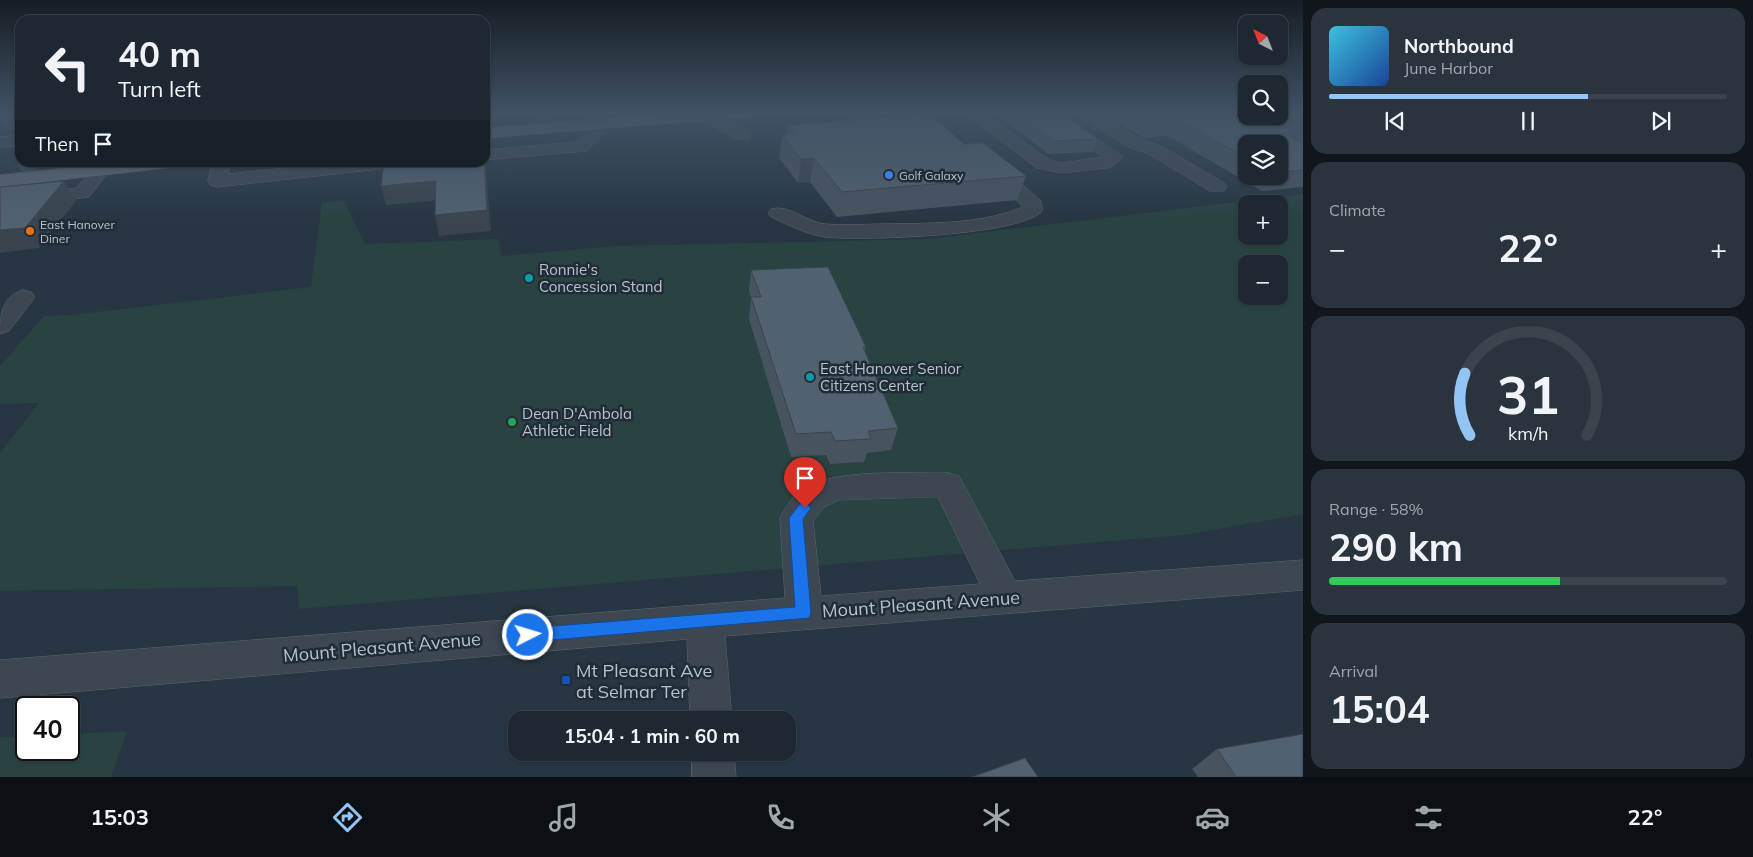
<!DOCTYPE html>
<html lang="en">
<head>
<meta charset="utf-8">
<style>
  :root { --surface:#1d2832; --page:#2a343e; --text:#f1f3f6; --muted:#a0a6ac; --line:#3b444d; --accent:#93c4f6 }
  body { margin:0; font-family:Mulish,sans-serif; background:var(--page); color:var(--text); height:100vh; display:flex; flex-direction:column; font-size:19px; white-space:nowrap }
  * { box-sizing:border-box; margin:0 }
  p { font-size:16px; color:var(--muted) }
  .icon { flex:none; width:28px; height:28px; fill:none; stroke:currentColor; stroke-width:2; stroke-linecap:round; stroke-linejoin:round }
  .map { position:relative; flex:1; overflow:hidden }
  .sheet { display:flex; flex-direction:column; gap:8px; padding:8px; background:#10161c; width:450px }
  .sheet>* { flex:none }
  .guide { position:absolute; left:15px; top:15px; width:475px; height:152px; border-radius:15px; box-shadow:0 1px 4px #0004,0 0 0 1px var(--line); background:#1d2832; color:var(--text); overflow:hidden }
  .needle { width:32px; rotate:318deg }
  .buttons { position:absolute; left:1238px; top:15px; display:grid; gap:10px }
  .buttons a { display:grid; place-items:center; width:50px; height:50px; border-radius:10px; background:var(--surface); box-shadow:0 1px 4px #0004,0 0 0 1px var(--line); font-size:25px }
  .speed { position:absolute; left:15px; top:696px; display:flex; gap:10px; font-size:25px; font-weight:700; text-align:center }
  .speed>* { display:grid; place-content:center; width:65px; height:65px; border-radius:50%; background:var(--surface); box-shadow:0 1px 4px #0004,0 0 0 1px var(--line); line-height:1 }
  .speed .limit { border:2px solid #111; border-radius:8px; background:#fff; color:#111 }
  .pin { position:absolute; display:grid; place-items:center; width:42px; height:42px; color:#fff; margin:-51px -21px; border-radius:50% 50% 50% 0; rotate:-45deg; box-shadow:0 0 5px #0007 }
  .pin .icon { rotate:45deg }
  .me { position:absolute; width:55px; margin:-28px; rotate:85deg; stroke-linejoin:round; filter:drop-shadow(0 0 4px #0008) }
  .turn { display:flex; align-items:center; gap:18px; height:105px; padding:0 20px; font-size:22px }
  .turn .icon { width:65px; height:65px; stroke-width:2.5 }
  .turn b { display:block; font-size:35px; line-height:42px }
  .then { display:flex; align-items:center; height:48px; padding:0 20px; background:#0003; gap:10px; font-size:19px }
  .big { font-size:38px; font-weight:700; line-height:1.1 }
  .sheet .widget { flex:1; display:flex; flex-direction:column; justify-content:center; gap:8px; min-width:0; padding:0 18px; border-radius:15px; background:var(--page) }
  .sheet .dial { align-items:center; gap:0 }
  .dial svg { height:130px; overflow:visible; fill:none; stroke:var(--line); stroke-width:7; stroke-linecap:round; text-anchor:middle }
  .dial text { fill:var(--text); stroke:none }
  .song { display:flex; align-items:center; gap:15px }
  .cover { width:60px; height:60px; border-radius:8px; background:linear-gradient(135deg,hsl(190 70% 55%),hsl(220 70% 35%)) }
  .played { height:5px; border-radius:2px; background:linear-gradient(90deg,var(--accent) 65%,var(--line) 65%) }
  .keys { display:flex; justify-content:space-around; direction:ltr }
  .heat { display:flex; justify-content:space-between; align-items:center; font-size:28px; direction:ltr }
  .charge { height:8px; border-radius:4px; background:linear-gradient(90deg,#34c759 58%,var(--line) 0) }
  .trip { position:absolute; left:508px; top:711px; width:288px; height:50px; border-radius:15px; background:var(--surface); box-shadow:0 1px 4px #0004,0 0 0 1px var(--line); font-weight:700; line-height:50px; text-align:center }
  .tabs { display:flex; height:80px; justify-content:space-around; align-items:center; background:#0c1014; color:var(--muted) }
  .tabs .icon { width:35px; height:35px }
  .tabs .selected { color:var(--accent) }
  .tabs b { font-size:22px; color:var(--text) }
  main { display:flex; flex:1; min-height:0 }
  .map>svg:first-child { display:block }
  .green { fill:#294343; fill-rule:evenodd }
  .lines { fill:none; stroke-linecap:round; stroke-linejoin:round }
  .minor-casing { stroke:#5a656f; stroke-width:1 }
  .major-casing { stroke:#48535e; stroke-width:1 }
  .minor { fill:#3c4752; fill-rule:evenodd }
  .major { fill:#5a6672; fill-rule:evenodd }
  .wall { fill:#47535f; fill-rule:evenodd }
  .shaded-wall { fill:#39444e }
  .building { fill:#52616f; stroke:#39444e }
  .route { fill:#1a73e8; stroke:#114b97 }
  .shop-dot { fill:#3f7fe0; stroke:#202c37; stroke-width:2 }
  .food-dot { fill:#e8710a; stroke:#202c37; stroke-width:2 }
  .culture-dot { fill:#0f9aa8; stroke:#202c37; stroke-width:2 }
  .leisure-dot { fill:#2e9e5b; stroke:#202c37; stroke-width:2 }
  .transit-dot { fill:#1a4fb4; stroke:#202c37; stroke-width:2 }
  .labels { text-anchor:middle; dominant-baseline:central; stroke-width:5; stroke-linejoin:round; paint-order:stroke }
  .far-poi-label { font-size:12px; fill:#b9c2cc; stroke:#202c37; text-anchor:start }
  .poi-label { font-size:15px; fill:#b9c2cc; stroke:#202c37; text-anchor:start }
  .near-street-label { font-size:18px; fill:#b9c2cc; stroke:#202c37 }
  .near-poi-label { font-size:18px; fill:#b9c2cc; stroke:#202c37; text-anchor:start }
</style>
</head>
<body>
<main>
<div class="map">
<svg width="1303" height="777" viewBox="0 0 1303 777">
  <rect width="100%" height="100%" fill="#273642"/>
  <g class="green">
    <path d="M1303,194v320l-120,21 -884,74 -2,-23 -297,5v-138l39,-50 -39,1v-38l44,-50 26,-1 241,-28 11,-85 22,-1 21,43 133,-5 4,17 113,-10 313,-7zM1246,204h33v32h-33zM1246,264h33v32h-33z"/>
    <polygon points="127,731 111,777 0,777 0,737 26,736 26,750 69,750 69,734"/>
  </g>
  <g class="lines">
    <g class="minor-casing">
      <g id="minor">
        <polygon points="485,112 494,112 493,121 485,126"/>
        <polygon points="535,112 551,112 552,117 550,120 538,120"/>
        <polygon points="697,112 709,112 749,131 751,135 749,139 737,139 697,118 695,115"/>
        <path d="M890,112h17l7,6 29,7 2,4 -2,4c-17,4 -43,-7 -53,-21z"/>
        <polygon points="964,112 982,112 1049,160 1062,163 1103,157 1042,112 1060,112 1123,157 1112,167 1106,168 1062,173 1037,168"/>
        <polygon points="1074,112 1093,112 1138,138 1161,146 1224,183 1227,187 1224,191 1210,191 1149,154 1126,146"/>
        <polygon points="592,119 598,121 604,133 587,151 485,160 485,150 576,142 587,132 584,124"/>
        <polygon points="20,136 20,146 0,147 0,137"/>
        <path d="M21,162h23c-6,8 -14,10 -22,8l-3,-4z"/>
        <polygon points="213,162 231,162 228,174 341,162 407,162 404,166 398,167 217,187 210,185 208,181"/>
        <path d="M992,163l6,1 42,36 3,10c-18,26 -185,31 -218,27 -20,-3 -36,-12 -54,-20l-3,-4 3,-4c18,-5 35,13 54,15 19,2 39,0 58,0 45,-1 97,1 140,-17l-37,-35 -3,-4 3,-4z"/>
        <polygon points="101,165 107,166 110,170 89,197 35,204 28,202 25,198 28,194 76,188 95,166"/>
        <path d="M23,290l8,2 4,5 -26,34 -9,3c0,-19 2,-39 23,-44z"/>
        <path d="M948,473l11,3 56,105 288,-21v30l-578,46 7,84h-42l-3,-81 -687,59v-38l785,-62 -5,-80c5,-10 14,-24 24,-30 37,-20 101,-14 144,-15zM938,497l42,87 -159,12 -8,-75 11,-14 15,-7z"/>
        <polygon points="692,752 734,752 736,777 692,777"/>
      </g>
    </g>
    <g class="major-casing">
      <g id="major">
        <polygon points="691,112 759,112 751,117 485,138 485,128"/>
        <polygon points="121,162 185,162 182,166 176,167 0,187 0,175"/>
      </g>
    </g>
    <use href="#minor" class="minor"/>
    <use href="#major" class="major"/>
  </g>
  <g class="wall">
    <polygon points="1006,112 1060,112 1098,139 1093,152 1048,154 1004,119"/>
    <path d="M1100,112h146v4h33v-4h24v75l-41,4 -94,-55 -23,2 -46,-25zM1246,144h33v32h-33z"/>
    <polygon points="787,125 964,144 1026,176 1017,200 837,217 810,182 798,183 779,158 782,135 786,135"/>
    <polygon points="751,270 866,347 865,351 898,428 891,450 867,453 864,462 830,464 826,455 791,457 749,319 751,298 749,291"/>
    <polygon points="1217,749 1303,777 1198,777 1192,769"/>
  </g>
  <g class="shaded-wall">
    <polygon points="20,115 20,129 7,130 0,119 0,117"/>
    <polygon points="485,158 491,231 439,236 435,215 484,162 485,162"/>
    <polygon points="814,158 810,182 798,183 801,159"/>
    <polygon points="64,181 76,201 39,248 0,253 0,230"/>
    <polygon points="436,181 440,200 386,205 381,186"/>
  </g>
  <g class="building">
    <polygon points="5,112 20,112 20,115 0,117 0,116"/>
    <polygon points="1015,112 1060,112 1098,139 1053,141"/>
    <polygon points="1136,112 1245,112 1246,113 1246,116 1253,116 1273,128 1288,128 1288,132 1282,133 1303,143 1303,170 1279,172 1279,144 1246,144 1246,157 1176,119 1153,121"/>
    <polygon points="1279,112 1303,112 1303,125 1279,113"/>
    <polygon points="930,114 964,144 983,143 1026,176 842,192 814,158 801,159 782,135 794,134 787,125"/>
    <polygon points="384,162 484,162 487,210 435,215 436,181 381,186"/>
    <polygon points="64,181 25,228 0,230 0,187"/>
    <polygon points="828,267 866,347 863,347 898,428 868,431 871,439 835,441 831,432 796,434 751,297 761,297 751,270"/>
    <polygon points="1303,734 1303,777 1236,777 1217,749"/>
    <polygon points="1025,758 1038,777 972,777"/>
  </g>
  <linearGradient id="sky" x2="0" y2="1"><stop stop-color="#151e24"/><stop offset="0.51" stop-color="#415265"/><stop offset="1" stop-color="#415265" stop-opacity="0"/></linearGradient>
  <rect width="1303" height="221" fill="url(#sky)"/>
  <polygon class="route" points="805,503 811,508 803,519 811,613 809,618 528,642 523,640 521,635 523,630 528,628 795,607 789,518 800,504"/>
  <circle class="shop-dot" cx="889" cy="175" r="5"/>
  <circle class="food-dot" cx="30" cy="231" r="5"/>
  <g class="culture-dot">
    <circle cx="529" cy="278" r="5"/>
    <circle cx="810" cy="377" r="5"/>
  </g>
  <circle class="leisure-dot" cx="512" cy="422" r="5"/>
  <rect class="transit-dot" x="561" y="675" width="10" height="10" rx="2.5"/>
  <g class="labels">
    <g class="far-poi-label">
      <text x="899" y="175">Golf Galaxy</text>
      <text x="40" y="224">East Hanover<tspan x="40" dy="14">Diner</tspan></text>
    </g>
    <g class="poi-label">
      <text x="539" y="269">Ronnie's<tspan x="539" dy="17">Concession Stand</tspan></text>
      <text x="820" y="368">East Hanover Senior<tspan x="820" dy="17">Citizens Center</tspan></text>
      <text x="522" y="413">Dean D'Ambola<tspan x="522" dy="17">Athletic Field</tspan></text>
    </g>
    <g class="near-street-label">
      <text transform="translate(921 604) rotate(-4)">Mount Pleasant Avenue</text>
      <text transform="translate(382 647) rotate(-5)">Mount Pleasant Avenue</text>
    </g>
    <g class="near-poi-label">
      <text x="576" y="670">Mt Pleasant Ave<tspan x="576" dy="21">at Selmar Ter</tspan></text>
    </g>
  </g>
</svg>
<div class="buttons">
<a><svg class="needle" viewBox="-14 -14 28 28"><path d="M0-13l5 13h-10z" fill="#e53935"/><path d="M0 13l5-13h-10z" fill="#a0a6ac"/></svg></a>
<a><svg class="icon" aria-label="search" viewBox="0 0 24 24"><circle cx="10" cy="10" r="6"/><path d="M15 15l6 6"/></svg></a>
<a><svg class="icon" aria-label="layers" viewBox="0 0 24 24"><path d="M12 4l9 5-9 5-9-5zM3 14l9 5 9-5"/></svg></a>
<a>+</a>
<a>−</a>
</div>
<div class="speed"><div class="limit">40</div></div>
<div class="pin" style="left:805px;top:508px;background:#d93025"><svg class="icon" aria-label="arrive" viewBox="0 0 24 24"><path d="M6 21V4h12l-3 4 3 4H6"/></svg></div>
<svg class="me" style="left:528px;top:635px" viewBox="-20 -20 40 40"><circle r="17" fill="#1a73e8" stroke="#fff" stroke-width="3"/><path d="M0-11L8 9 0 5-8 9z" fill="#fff"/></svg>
<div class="trip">15:04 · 1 min · 60 m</div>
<div class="guide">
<div class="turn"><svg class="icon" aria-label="left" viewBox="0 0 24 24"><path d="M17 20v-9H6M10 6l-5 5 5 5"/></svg><div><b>40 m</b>Turn left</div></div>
<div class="then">Then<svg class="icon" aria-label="arrive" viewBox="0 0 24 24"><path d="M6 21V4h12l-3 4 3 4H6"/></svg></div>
</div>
</div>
<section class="sheet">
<div class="widget">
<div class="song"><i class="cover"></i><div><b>Northbound</b><p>June Harbor</p></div></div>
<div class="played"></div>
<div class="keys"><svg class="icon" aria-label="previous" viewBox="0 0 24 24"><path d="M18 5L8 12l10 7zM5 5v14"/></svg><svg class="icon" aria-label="pause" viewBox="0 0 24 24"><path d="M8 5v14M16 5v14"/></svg><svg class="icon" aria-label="next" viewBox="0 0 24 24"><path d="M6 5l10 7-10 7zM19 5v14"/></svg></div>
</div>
<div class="widget"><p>Climate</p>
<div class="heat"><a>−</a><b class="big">22°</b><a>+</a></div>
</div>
<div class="widget dial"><svg viewBox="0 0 100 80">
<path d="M14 69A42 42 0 1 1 86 69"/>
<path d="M14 69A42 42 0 0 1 11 31" stroke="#93c4f6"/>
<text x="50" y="56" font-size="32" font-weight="700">31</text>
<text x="50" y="72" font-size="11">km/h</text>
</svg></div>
<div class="widget"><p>Range · 58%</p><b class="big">290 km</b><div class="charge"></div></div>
<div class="widget"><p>Arrival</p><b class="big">15:04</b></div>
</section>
</main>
<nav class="tabs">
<b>15:03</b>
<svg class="icon selected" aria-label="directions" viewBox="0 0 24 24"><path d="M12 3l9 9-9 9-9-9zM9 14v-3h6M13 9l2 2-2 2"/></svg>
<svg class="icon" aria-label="music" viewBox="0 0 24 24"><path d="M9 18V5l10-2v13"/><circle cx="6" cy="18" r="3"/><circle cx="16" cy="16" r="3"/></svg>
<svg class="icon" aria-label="phone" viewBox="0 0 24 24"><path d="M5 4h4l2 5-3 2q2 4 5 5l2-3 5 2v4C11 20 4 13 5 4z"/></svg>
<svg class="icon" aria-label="climate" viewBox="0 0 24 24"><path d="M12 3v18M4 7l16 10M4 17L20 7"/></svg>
<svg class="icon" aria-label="car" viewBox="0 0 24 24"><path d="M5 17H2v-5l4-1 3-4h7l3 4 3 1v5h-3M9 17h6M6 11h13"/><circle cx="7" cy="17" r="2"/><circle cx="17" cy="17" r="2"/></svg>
<svg class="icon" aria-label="filters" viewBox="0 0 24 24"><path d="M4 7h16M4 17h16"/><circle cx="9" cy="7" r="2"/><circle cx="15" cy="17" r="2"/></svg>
<b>22°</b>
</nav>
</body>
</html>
